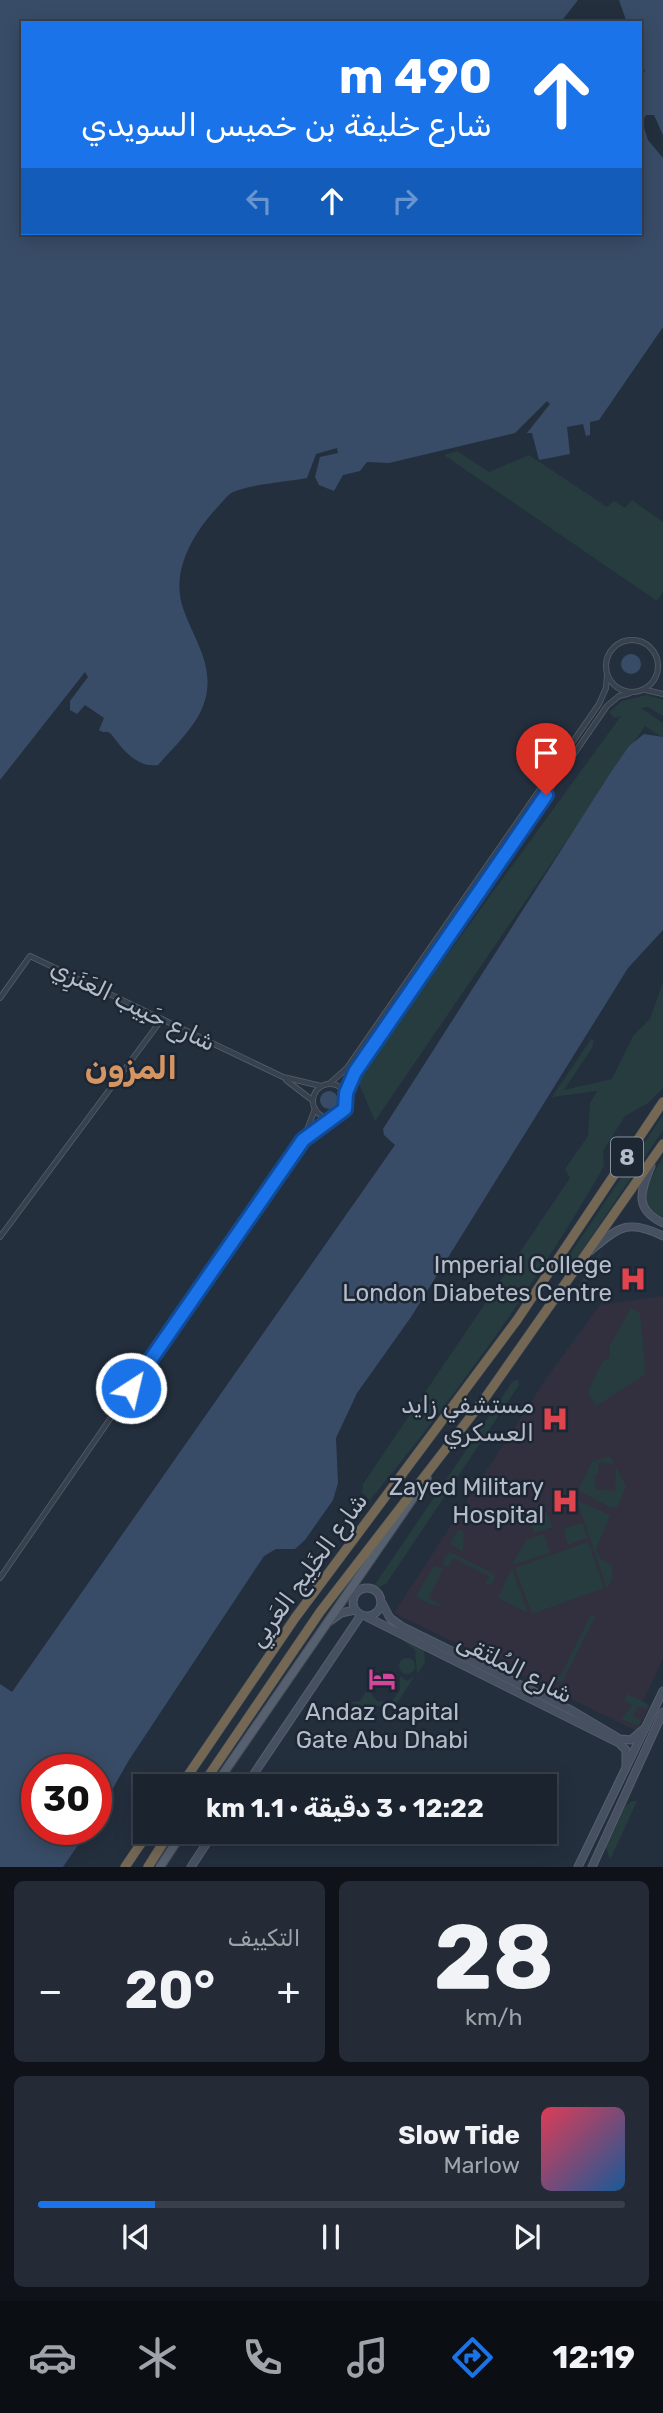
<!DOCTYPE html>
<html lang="ar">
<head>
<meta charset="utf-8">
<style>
  :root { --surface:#1b232e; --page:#242b36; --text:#f1f3f6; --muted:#a0a4aa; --line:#39404a; --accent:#1a73e8 }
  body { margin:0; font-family:Rubik,Cairo,sans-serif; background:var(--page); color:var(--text); direction:rtl; height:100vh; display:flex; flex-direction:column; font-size:26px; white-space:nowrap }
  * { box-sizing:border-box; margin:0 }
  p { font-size:23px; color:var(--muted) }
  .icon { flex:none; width:38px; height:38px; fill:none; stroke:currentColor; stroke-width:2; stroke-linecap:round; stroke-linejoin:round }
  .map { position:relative; height:1867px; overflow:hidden; direction:ltr }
  .panel { display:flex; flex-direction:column; gap:14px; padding:14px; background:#0f1319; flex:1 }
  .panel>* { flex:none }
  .banner { position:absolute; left:21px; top:21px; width:621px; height:214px; border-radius:0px; box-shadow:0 4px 18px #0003,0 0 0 2px var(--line); direction:rtl; background:#1a73e8; color:#fff; overflow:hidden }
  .speed { position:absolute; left:21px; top:1754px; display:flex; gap:14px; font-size:35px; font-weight:700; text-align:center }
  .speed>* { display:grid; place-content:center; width:91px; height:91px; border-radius:50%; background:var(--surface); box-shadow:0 4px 18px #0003,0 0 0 2px var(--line); line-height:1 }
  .speed .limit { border:10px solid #d22; background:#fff; color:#111 }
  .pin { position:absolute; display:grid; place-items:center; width:60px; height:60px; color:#fff; margin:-72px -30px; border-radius:50% 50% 50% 0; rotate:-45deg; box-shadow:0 0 7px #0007 }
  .pin .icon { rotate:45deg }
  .me { position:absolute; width:77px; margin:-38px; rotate:35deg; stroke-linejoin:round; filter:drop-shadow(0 0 5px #0008) }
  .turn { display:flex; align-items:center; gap:24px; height:147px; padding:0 35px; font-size:32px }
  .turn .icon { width:91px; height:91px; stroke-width:2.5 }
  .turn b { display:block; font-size:49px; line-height:60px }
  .lanes { display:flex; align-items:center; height:66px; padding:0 35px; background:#0003; justify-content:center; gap:35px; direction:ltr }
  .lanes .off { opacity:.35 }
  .big { font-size:52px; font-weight:700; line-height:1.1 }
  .panel .widget { flex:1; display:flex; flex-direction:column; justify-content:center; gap:10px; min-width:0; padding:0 24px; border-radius:10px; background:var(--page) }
  .panel .dial { align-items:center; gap:0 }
  .dial b { font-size:91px; line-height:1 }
  .song { display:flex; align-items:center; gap:21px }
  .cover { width:84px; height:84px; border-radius:10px; background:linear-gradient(135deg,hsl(350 70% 55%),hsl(210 70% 35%)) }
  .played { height:7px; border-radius:4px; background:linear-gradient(90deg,var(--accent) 20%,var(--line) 20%) }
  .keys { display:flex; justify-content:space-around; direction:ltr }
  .heat { display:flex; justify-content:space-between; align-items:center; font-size:38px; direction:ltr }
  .panel .tiles { flex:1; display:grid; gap:14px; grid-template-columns:1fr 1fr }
  .widget:last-child { grid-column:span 2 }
  .trip { position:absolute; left:133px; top:1774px; width:424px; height:70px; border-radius:0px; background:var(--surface); box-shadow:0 4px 18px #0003,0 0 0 2px var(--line); font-weight:700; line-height:70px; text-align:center; direction:rtl }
  .tabs { display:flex; height:112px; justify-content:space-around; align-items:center; background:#0b0e12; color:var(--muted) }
  .tabs .icon { width:49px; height:49px }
  .tabs .selected { color:var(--accent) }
  .tabs b { font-size:32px; color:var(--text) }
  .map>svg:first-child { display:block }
  .medical { fill:#32303f }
  .green { fill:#263c3f }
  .water { fill:#394c67 }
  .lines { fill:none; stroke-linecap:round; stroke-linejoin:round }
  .street-casing { stroke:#565f6c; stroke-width:6 }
  .secondary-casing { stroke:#565f6c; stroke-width:9 }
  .primary-casing { stroke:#414a57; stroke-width:10 }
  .highway-casing { stroke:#434c59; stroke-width:10 }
  .street { stroke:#38414e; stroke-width:4.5 }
  .secondary { stroke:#465061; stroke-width:7 }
  .primary { stroke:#56606e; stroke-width:8 }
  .highway { stroke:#746855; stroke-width:9 }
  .route-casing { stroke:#114b97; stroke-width:18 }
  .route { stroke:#1a73e8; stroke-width:12 }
  .labels { text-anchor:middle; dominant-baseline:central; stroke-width:5; stroke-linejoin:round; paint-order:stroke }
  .shield { fill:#1d2633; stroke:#878f9c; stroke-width:2 }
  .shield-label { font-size:23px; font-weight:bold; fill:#b4bcc9 }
  .street-label { font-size:24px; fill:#b4bcc9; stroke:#1d2633 }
  .poi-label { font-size:24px; fill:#b4bcc9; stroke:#1d2633; text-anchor:end }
  .district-label { font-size:32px; font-weight:bold; fill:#d59563; stroke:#1d2633 }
</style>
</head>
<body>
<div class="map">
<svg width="663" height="1867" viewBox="0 0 663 1867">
  <rect width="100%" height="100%" fill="#242f3e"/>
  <polygon class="medical" points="663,1296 663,1658 643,1701 650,1706 637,1731 394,1613 548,1376 600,1305"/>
  <g class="green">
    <polygon points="457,451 489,472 529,455 607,507 614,501 625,508 632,500 663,522 663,592 657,601 444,455"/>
    <polygon points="647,695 663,700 663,716 648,707 641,708 663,723 663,738 645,726 375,1121 357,1079 621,716 614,718 609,712 622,701"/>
    <path d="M663,982v106l-15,15 -23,13 -22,35 1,15c-67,118 -148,229 -234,334l-8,-8 1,-8 207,-306 -5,-9 23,-33 2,-33 7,-12 -45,6 39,-58 3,2 -2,7 -28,42 48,-11 21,-43 17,-17z"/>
    <polygon points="663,1115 663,1130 569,1270 561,1268"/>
    <path d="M663,1157v61c-31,-16 -13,-37 0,-61z"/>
    <polygon points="603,1248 596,1263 599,1266 575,1297 579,1285"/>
    <polygon points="631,1308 640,1313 646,1374 596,1406 588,1392 602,1362 610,1357 609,1347"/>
    <polygon points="518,1380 519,1385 386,1584 375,1589 374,1586 513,1381"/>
    <polygon points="610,1456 615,1464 599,1462 598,1474 594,1476 596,1489 615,1491 616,1467 626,1487 618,1506 611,1508 578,1490 592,1462"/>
    <polygon points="577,1500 610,1515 596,1550 600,1558 612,1566 613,1577 607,1589"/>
    <polygon points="547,1512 552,1527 534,1533 530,1517"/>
    <polygon points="582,1523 587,1538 568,1545 563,1529"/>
    <polygon points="458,1530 464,1532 463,1552 450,1544"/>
    <polygon points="544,1534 550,1553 512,1565 526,1540"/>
    <polygon points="588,1542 604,1588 532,1614 515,1568"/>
    <polygon points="450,1552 492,1573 495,1575 493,1583 485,1585 489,1576 453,1558 448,1567 444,1565 444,1557"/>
    <polygon points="434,1566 443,1569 429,1598 445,1607 429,1604 416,1596"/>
    <polygon points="512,1568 528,1613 498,1598"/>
    <polygon points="591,1615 595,1617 562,1682 551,1682 555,1675 560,1677"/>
    <polygon points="390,1630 424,1648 425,1662 417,1674 415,1650"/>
    <circle cx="407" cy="1666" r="8"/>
    <polygon points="400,1676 407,1681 414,1677 394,1708 372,1705 364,1711 350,1702 360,1701 368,1689 377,1701 391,1702 400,1690"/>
    <polygon points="627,1694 648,1704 646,1709 638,1706 633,1716 641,1720 638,1726 621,1719 632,1705 624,1700"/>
    <polygon points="632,1801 637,1801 610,1860 606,1847 625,1806"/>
  </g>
  <g class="water">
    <path d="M0,0h578l-18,23h-537v210h617v-156l5,-6 -4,-10 -1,-38h-13l-8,-23h44v135l-9,-20h-8l-4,7 6,18 15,18v169l-64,93 -9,2v13l-4,1 -3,-12 -16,3 3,27 -31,6 -7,-27h-5l23,-29 -3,-3 -32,32 -126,30 -22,-1 -7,9 -17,4 -9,16 -15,-6 -4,-8 5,-20 18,-4 -1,-5 -21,6 -9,24c-21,4 -55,6 -74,14 -7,4 -13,13 -19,19 -23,26 -43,62 -31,97 9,27 28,52 24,82 -3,30 -30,53 -49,75 -21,3 -35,-15 -46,-30 -6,-7 -6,0 -13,-5l5,-12 -19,-13 -8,9 -7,-4v-9l18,-24 -3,-5 -85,108z"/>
    <circle cx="631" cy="664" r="10"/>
    <polygon points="644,734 663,737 663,930 628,968 411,1317 357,1393 336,1438 338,1483 333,1500 305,1540 295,1549 276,1549 264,1556 129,1760 96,1818 96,1769 37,1769 37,1829 89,1829 63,1867 0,1867 0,1684 12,1692 395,1145 384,1135 383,1129 611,772 629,746"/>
    <circle cx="329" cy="1100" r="9"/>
  </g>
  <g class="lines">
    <g class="street-casing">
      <g id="street">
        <circle cx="632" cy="666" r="26"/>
        <polyline points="646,690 663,694"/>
        <polyline points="0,998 30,956 283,1077 321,1086"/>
        <polyline points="286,1080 312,1100"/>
        <polyline points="330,1083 347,1068 599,704 606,688 607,675"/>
        <circle cx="330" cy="1101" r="17"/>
        <polyline points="346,1093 355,1072 607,706 619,696 630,693"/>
        <polyline points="306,1137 329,1119"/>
        <polyline points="0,1237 162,1019"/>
        <polyline points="0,1578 303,1140 315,1109"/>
      </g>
    </g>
    <g class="secondary-casing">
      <g id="secondary">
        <path d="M651,1166c-11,26 -17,43 12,57"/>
        <path d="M590,1251c28,-23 37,-33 73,-15"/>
        <circle cx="367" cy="1602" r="14"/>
        <polyline points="382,1603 390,1618 401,1626 571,1710 620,1739 631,1740 645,1728"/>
        <polyline points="367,1617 619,1743 626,1750 626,1768"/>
        <polyline points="330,1621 341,1613 355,1610"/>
        <polyline points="245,1787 361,1615"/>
        <polyline points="191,1867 214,1832"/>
        <polyline points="578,1867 663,1691"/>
        <polyline points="592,1867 663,1712"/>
      </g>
    </g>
    <g class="primary-casing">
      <g id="primary">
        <polyline points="214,1787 427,1478"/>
        <polyline points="160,1867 183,1832"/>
      </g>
    </g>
    <g class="highway-casing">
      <g id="highway">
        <polyline points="180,1787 295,1618 517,1320 663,1102"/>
        <polyline points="201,1787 320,1612 485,1398 663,1144"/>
        <polyline points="125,1867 148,1833"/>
        <polyline points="148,1867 170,1832"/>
      </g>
    </g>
    <use href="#street" class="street"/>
    <use href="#secondary" class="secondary"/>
    <use href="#primary" class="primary"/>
    <use href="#highway" class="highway"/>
  </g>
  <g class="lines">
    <g class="route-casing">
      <polyline id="route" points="131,1388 303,1140 345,1109 346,1093 355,1072 546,795"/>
    </g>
    <use href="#route" class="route"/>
  </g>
  <defs>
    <g id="hospital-bare" transform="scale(2.1)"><path d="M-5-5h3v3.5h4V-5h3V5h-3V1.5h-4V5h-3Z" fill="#e0444e" stroke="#1d2633" stroke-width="2.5" paint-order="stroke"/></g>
    <g id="hotel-bare" transform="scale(2.1)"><path d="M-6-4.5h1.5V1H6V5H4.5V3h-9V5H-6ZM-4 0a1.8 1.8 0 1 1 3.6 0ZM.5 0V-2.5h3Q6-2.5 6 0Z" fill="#d1479c" stroke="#1d2633" stroke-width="2.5" paint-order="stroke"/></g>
  </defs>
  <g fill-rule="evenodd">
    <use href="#hospital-bare" x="633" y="1279"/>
    <use href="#hospital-bare" x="555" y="1419"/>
    <use href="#hospital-bare" x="565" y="1501"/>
    <use href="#hotel-bare" x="382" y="1679"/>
  </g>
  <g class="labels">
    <rect class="shield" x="611" y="1137.5" width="32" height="39" rx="5"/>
    <g class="shield-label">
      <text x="627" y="1157">8</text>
    </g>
    <g class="street-label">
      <text transform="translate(133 1005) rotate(26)">شارع حَبِيب العَنَزِي</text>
      <text transform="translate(308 1570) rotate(-54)">شارع الخَلِيج العَربِي</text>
      <text transform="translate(515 1668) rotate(27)">شارع المُلتَقى</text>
    </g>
    <g class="poi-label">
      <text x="612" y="1265">Imperial College<tspan x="612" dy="28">London Diabetes Centre</tspan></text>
      <text x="534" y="1405">مستشفي زايد<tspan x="534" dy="28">العسكري</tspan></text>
      <text x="544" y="1487">Zayed Military<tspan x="544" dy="28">Hospital</tspan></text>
      <text x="382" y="1712" text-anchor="middle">Andaz Capital<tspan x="382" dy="28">Gate Abu Dhabi</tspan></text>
    </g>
    <g class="district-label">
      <text x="131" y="1068">المزون</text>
    </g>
  </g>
</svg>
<div class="speed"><div class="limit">30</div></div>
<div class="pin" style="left:546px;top:795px;background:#d93025"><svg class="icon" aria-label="arrive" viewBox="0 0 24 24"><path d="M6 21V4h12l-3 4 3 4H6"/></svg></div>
<svg class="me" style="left:131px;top:1388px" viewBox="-20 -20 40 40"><circle r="17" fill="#1a73e8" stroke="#fff" stroke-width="3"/><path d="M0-11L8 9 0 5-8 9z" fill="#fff"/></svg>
<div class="trip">12:22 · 3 دقيقة · 1.1 km</div>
<div class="banner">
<div class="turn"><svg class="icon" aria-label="ahead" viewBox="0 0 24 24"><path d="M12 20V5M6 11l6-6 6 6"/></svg><div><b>490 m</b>شارع خليفة بن خميس السويدي</div></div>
<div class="lanes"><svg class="icon off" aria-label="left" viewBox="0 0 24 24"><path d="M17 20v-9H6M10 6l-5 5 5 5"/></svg><svg class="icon" aria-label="ahead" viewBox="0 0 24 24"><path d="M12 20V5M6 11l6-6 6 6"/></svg><svg class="icon off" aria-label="right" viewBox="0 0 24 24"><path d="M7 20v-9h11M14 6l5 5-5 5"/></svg></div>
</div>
</div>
<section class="panel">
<div class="tiles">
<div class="widget dial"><b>28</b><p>km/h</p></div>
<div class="widget"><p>التكييف</p>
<div class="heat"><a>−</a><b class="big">20°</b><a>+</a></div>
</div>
<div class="widget">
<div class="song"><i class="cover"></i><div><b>Slow Tide</b><p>Marlow</p></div></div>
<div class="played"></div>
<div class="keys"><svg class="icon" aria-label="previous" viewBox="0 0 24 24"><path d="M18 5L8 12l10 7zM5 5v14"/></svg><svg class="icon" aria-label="pause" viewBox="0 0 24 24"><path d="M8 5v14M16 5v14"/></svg><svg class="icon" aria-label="next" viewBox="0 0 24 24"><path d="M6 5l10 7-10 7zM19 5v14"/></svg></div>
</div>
</div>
</section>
<nav class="tabs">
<b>12:19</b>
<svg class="icon selected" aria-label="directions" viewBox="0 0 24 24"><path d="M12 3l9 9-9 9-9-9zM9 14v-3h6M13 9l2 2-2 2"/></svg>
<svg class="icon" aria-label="music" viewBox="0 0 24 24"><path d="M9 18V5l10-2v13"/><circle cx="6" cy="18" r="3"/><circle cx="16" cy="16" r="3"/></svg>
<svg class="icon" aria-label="phone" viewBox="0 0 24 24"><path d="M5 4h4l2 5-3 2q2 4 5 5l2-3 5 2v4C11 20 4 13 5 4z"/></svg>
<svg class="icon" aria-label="climate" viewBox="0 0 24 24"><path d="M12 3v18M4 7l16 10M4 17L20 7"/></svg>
<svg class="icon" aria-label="car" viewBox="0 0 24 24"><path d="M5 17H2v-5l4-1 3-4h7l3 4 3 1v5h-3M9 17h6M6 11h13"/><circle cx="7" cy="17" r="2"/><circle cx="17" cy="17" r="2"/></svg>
</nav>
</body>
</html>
